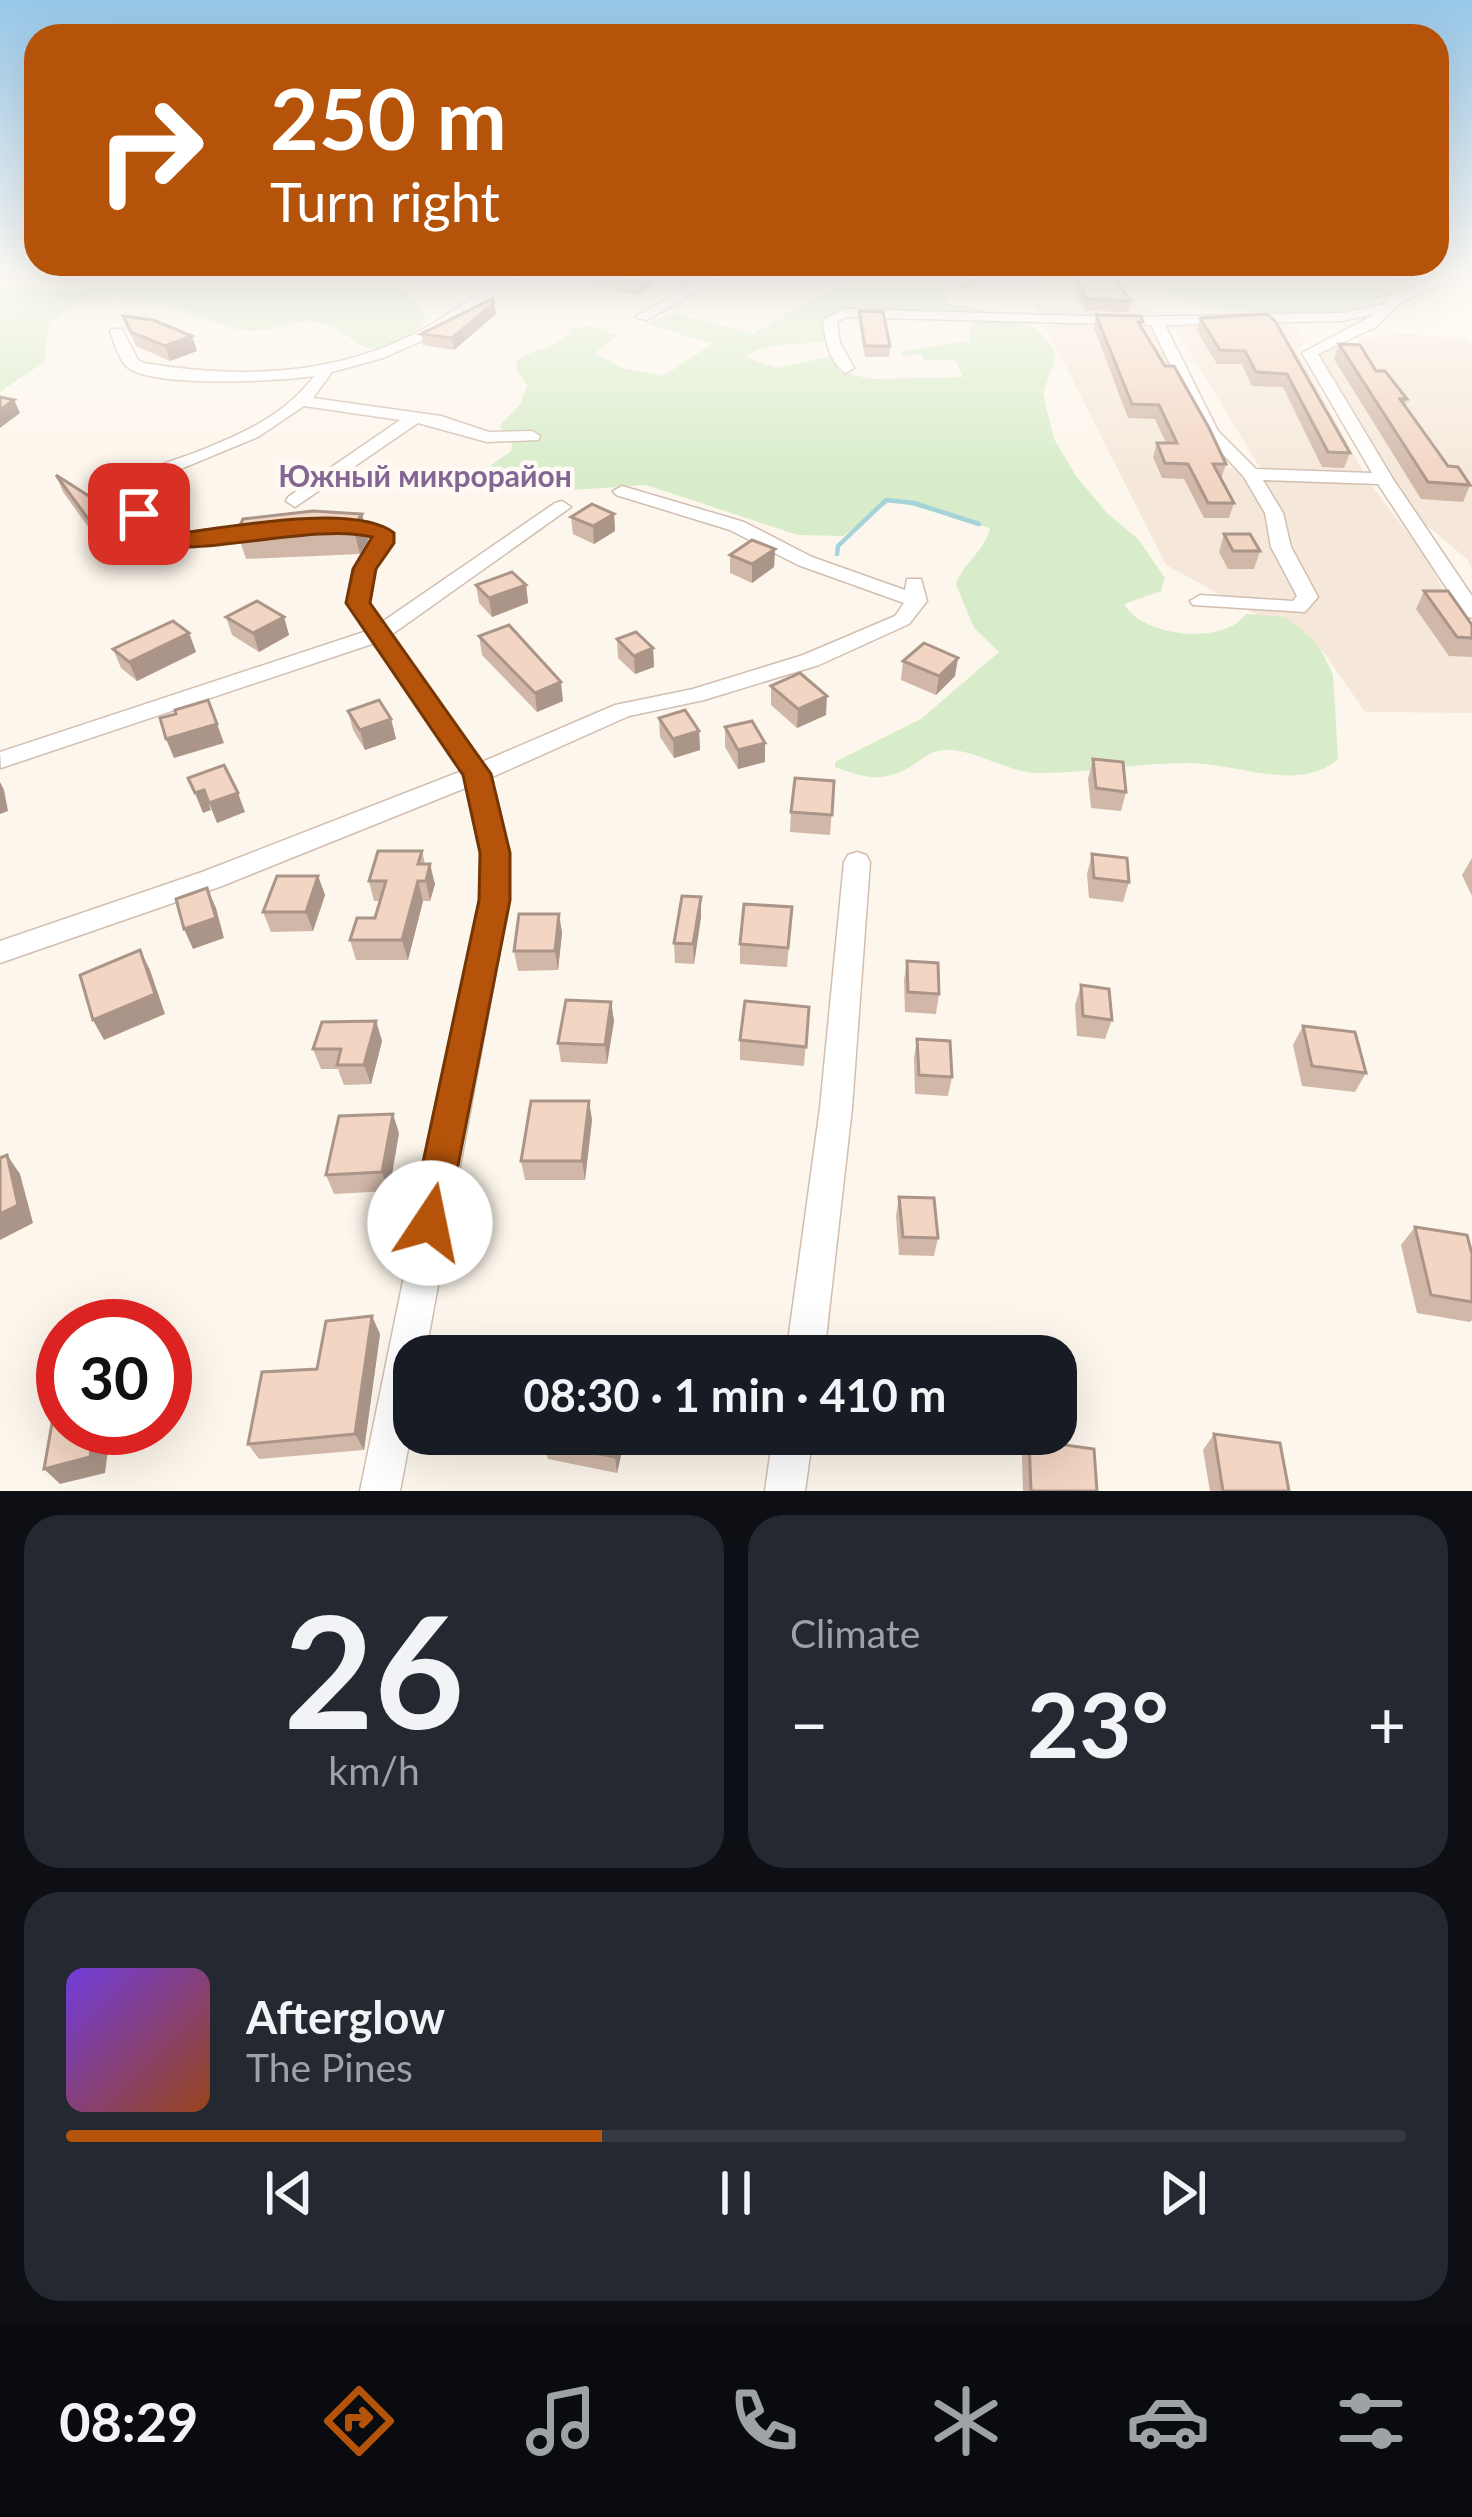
<!DOCTYPE html>
<html lang="en">
<head>
<meta charset="utf-8">
<style>
  :root { --surface:#171b24; --page:#242831; --text:#f1f3f6; --muted:#9ea1a6; --line:#363941; --accent:#b45309 }
  body { margin:0; font-family:Lato,sans-serif; background:var(--page); color:var(--text); height:100vh; display:flex; flex-direction:column; font-size:45px; white-space:nowrap }
  * { box-sizing:border-box; margin:0 }
  p { font-size:39px; color:var(--muted) }
  .icon { flex:none; width:66px; height:66px; fill:none; stroke:currentColor; stroke-width:2; stroke-linecap:round; stroke-linejoin:round }
  .map { position:relative; height:1491px; overflow:hidden }
  .drawer { display:flex; flex-direction:column; gap:24px; padding:24px; background:#0d0f14; flex:1 }
  .drawer>* { flex:none }
  .top-card { position:absolute; left:24px; top:24px; width:1425px; height:252px; border-radius:36px; box-shadow:0 12px 48px #0002; background:#b45309; color:#fff; overflow:hidden }
  .speed { position:absolute; left:36px; top:1299px; display:flex; gap:24px; font-size:60px; font-weight:700; text-align:center }
  .speed>* { display:grid; place-content:center; width:156px; height:156px; border-radius:50%; background:var(--surface); box-shadow:0 12px 48px #0002; line-height:1 }
  .speed .limit { border:18px solid #d22; background:#fff; color:#111 }
  .pin { position:absolute; display:grid; place-items:center; width:102px; height:102px; color:#fff; margin:-51px; border-radius:24px; box-shadow:0 6px 18px #0006 }
  .me { position:absolute; width:132px; margin:-66px; rotate:11deg; stroke-linejoin:round; filter:drop-shadow(0 0 9px #0008) }
  .turn { display:flex; align-items:center; gap:42px; height:252px; padding:0 48px; font-size:54px }
  .turn .icon { width:156px; height:156px; stroke-width:2.5 }
  .turn b { display:block; font-size:84px; line-height:102px }
  .big { font-size:90px; font-weight:700; line-height:1.1 }
  .drawer .tile { flex:1; display:flex; flex-direction:column; justify-content:center; gap:18px; min-width:0; padding:0 42px; border-radius:36px; background:var(--page) }
  .drawer .dial { align-items:center; gap:0 }
  .dial b { font-size:156px; line-height:1 }
  .song { display:flex; align-items:center; gap:36px }
  .cover { width:144px; height:144px; border-radius:18px; background:linear-gradient(135deg,hsl(260 70% 55%),hsl(20 70% 35%)) }
  .played { height:12px; border-radius:6px; background:linear-gradient(90deg,var(--accent) 40%,var(--line) 40%) }
  .keys { display:flex; justify-content:space-around; direction:ltr }
  .heat { display:flex; justify-content:space-between; align-items:center; font-size:66px; direction:ltr }
  .drawer .tiles { flex:1; display:grid; gap:24px; grid-template-columns:1fr 1fr }
  .tile:last-child { grid-column:span 2 }
  .trip { position:absolute; left:393px; top:1335px; width:684px; height:120px; border-radius:36px; background:var(--surface); box-shadow:0 12px 48px #0002; font-weight:700; line-height:120px; text-align:center }
  .menu { display:flex; height:192px; justify-content:space-around; align-items:center; background:#090b0e; color:var(--muted) }
  .menu .icon { width:84px; height:84px }
  .menu .on { color:var(--accent) }
  .menu b { font-size:54px; color:var(--text) }
  .map>svg:first-child { display:block }
  .residential { fill:#f5e8da }
  .green { fill:#d8ecc9; fill-rule:evenodd }
  .lines { fill:none; stroke-linecap:round; stroke-linejoin:round }
  .stream { stroke:#a5d3da; stroke-width:4.5 }
  .street-casing { stroke:#d1beb0; stroke-width:3 }
  .street { fill:#fff; fill-rule:evenodd }
  .wall { fill:#d1b7a8 }
  .shaded-wall { fill:#aa9588 }
  .building { fill:#f3d5c3; stroke:#aa9588; stroke-width:3 }
  .route { fill:#b45309; stroke:#753606; stroke-width:3 }
  .labels { text-anchor:middle; dominant-baseline:central; stroke-width:9; stroke-linejoin:round; paint-order:stroke }
  .far-neighbourhood-label { font-size:30px; font-weight:bold; fill:#846695; stroke:#fffaf3 }
</style>
</head>
<body>
<div class="map">
<svg width="1472" height="1491" viewBox="0 0 1472 1491">
  <rect width="100%" height="100%" fill="#fdf6ec"/>
  <g class="residential">
    <polygon points="1034,278 1139,280 1222,465 1265,478 1372,486 1426,557 1472,645 1472,713 1365,712 1323,651 1166,565 1037,309"/>
    <polygon points="1284,318 1305,340 1298,353 1363,471 1262,471 1170,320"/>
    <polygon points="1395,333 1465,339 1472,347 1472,569 1467,559 1401,504 1312,352"/>
  </g>
  <g class="green">
    <path d="M0,273h447l-41,16c12,17 27,22 11,43 -64,38 -51,1 -100,-10 -22,-5 -42,9 -64,9 -21,0 -42,-11 -62,-18 -39,-13 -111,-25 -142,11l-5,38 -44,30z"/>
    <path d="M860,273h96l-11,30 35,6 9,10c34,3 53,3 67,37l-13,38 11,45 22,37 31,37 31,26 27,39 -4,13 -37,13c19,33 99,42 122,10l39,3 28,22 10,15 10,21 5,84c-39,35 -104,3 -151,4 -49,0 -97,10 -146,10 -34,1 -64,-25 -97,-23 -10,1 -17,5 -25,11 -32,22 -49,19 -84,6v-5l86,-43 78,-67 -25,-24 -18,-44c8,-22 29,-33 34,-56l-98,-28 -49,36 -45,-1 -152,-50 -88,6 -67,-16 -4,-7 24,-17 1,-9 -13,-16 21,-21 7,-20 -10,-14 -1,-9c19,-17 42,-10 55,-34l23,-2 24,10 -24,17 28,15 41,8 49,-32 -64,-20 23,-11 82,21zM856,310l108,3 8,10 -3,18 -68,10 2,6 17,-4 5,7h30l8,17 -92,2 -31,-7 -9,-16 -54,12 -32,-11c24,-16 50,-11 79,-16l2,-24z"/>
    <polygon points="1005,273 1168,273 1215,281 1257,280 1262,273 1447,273 1353,309 1314,314 1223,311 1167,296 1125,277 1070,280"/>
  </g>
  <g class="lines">
    <polyline class="stream" points="837,554 838,546 886,500 914,503 979,524"/>
    <g class="street-casing">
      <g id="street">
        <path d="M510,273h17l-96,64 -48,21 -51,14 -19,26 128,18 48,16 43,-1 8,5 -2,4 -51,2 -69,-19 -123,84 -9,-6 2,-4 112,-77 -96,-14 -46,31 -92,38 -28,20 8,17 24,22 100,-11 7,2v8l-112,13c-22,-10 -36,-31 -45,-52 19,-24 46,-31 74,-41 44,-17 92,-38 120,-77 -33,5 -164,13 -188,-10 -7,-7 -12,-24 -16,-34l2,-3h10l16,31 6,3c93,16 188,13 272,-30 33,-17 62,-42 94,-60z"/>
        <polygon points="711,273 728,273 647,320 635,317"/>
        <path d="M1450,273h19l-67,28 -26,26 -58,27 75,125 79,117v22l-7,-2 -87,-132 -115,-4 20,33 8,34 27,50 -13,15 -112,-7 -3,-4 10,-6 93,6 4,-5 -26,-49 -6,-34 -21,-36 -41,-44 -52,-108 -305,-8 -9,5 3,21 14,25 -8,5c-17,-10 -21,-34 -23,-53l21,-11 282,8 215,-4 43,-9 8,-9zM1375,314l-73,39 70,120 -116,-4 -38,-38 -53,-106 176,-4z"/>
        <polygon points="622,486 744,522 812,557 905,590 907,579 921,579 927,601 909,624 819,665 704,700 629,716 490,778 508,853 509,900 425,1356 414,1356 414,1417 400,1491 360,1491 481,900 482,853 468,787 222,886 0,963 0,941 202,872 462,771 375,643 1,768 0,752 367,631 348,603 354,569 373,538 327,531 327,523 334,521 383,527 393,533 393,543 374,569 368,603 382,622 555,503 562,501 571,507 391,635 482,762 615,705 693,689 803,655 895,616 904,603 798,565 730,530 616,495 613,491"/>
        <polygon points="857,852 866,855 870,862 852,1108 824,1356 786,1356 820,1108 844,862 848,855"/>
        <polygon points="773,1434 813,1434 805,1491 765,1491"/>
      </g>
    </g>
    <use href="#street" class="street"/>
  </g>
  <g class="wall">
    <polygon points="570,273 702,273 680,286 659,281 637,295 570,281"/>
    <polygon points="962,273 979,273 976,290 959,289"/>
    <polygon points="1075,276 1131,301 1128,312 1085,311 1073,288"/>
    <polygon points="494,303 496,314 454,350 423,345 421,334"/>
    <polygon points="859,311 890,346 889,357 865,357 859,322"/>
    <polygon points="1267,314 1350,453 1344,468 1322,467 1283,387 1252,386 1242,364 1217,364 1197,331 1200,318"/>
    <polygon points="1096,315 1143,322 1142,328 1226,464 1221,479 1234,503 1229,518 1204,518 1184,479 1162,478 1153,457 1157,443 1166,443 1155,419 1128,418 1094,328"/>
    <polygon points="123,316 192,336 197,351 170,361 136,346"/>
    <polygon points="1339,344 1376,371 1407,399 1405,406 1448,466 1470,485 1463,502 1421,499 1334,359"/>
    <polygon points="56,475 122,540 102,546 63,492"/>
    <polygon points="362,514 368,540 360,554 246,559 237,532"/>
    <polygon points="614,514 615,531 594,544 573,534 571,517"/>
    <polygon points="1224,534 1260,551 1254,569 1228,569 1219,552"/>
    <polygon points="775,549 774,567 752,583 730,573 730,555"/>
    <polygon points="476,585 526,585 528,603 492,617 479,603"/>
    <polygon points="1424,591 1472,625 1472,657 1449,656 1416,609"/>
    <polygon points="226,617 284,617 289,635 259,652 232,635"/>
    <polygon points="189,633 196,652 137,681 121,668 113,649"/>
    <polygon points="479,636 563,701 537,712 482,655"/>
    <polygon points="617,639 653,648 654,667 635,674 618,658"/>
    <polygon points="903,661 955,676 936,695 901,680"/>
    <polygon points="771,686 826,715 797,728 771,705"/>
    <polygon points="348,711 391,719 396,739 365,750 353,730"/>
    <polygon points="659,718 699,731 700,750 674,758 660,737"/>
    <polygon points="725,727 765,762 738,769 725,747"/>
    <polygon points="1093,759 1126,792 1121,811 1091,808 1088,779"/>
    <polygon points="834,781 830,835 790,832 791,812"/>
    <polygon points="422,851 425,864 435,884 430,901 423,901 408,960 356,960 350,940 375,918 380,901 374,901 369,881"/>
    <polygon points="1092,854 1129,882 1123,902 1089,898 1087,874"/>
    <polygon points="1472,858 1472,896 1462,875"/>
    <polygon points="318,876 325,895 313,931 271,932 263,912"/>
    <polygon points="701,897 701,917 694,964 675,963 674,943"/>
    <polygon points="792,907 787,967 740,964 740,944"/>
    <polygon points="559,914 562,933 558,970 518,971 514,951"/>
    <polygon points="907,961 939,994 936,1014 905,1012 904,980"/>
    <polygon points="1081,985 1112,1020 1105,1039 1077,1036 1075,1005"/>
    <polygon points="611,1002 614,1021 607,1064 561,1062 558,1043"/>
    <polygon points="809,1007 804,1066 740,1060 740,1040"/>
    <polygon points="376,1021 382,1041 371,1084 344,1085 338,1069 321,1069 313,1049"/>
    <polygon points="1303,1026 1366,1073 1355,1092 1302,1086 1293,1045"/>
    <polygon points="917,1039 952,1077 948,1096 915,1094 914,1058"/>
    <polygon points="589,1101 592,1120 585,1180 525,1180 521,1161"/>
    <polygon points="399,1133 389,1191 334,1194 326,1175"/>
    <polygon points="899,1197 938,1238 934,1256 899,1255 896,1216"/>
    <polygon points="1415,1227 1472,1254 1472,1320 1470,1322 1417,1313 1401,1245"/>
    <polygon points="380,1334 364,1450 259,1459 248,1444 317,1369"/>
    <polygon points="441,1434 502,1434 501,1441 445,1443"/>
    <polygon points="546,1434 626,1434 617,1473 548,1459 543,1443"/>
    <polygon points="1214,1434 1289,1491 1210,1491 1203,1450"/>
    <polygon points="1029,1440 1097,1491 1023,1491 1022,1456"/>
  </g>
  <g class="shaded-wall">
    <polygon points="649,273 658,273 659,281 637,295 636,281"/>
    <polygon points="680,273 702,273 680,286"/>
    <polygon points="494,303 496,314 454,350 452,338"/>
    <polygon points="192,336 197,351 170,361 165,346"/>
    <polygon points="14,400 20,413 0,428 0,410"/>
    <polygon points="362,514 368,540 360,554 353,527"/>
    <polygon points="614,514 615,531 594,544 593,526"/>
    <polygon points="115,522 122,540 102,546 95,528"/>
    <polygon points="775,549 774,567 752,583 752,564"/>
    <polygon points="526,585 528,603 492,617 489,598"/>
    <polygon points="284,617 289,635 259,652 253,633"/>
    <polygon points="189,633 196,652 137,681 129,662"/>
    <polygon points="653,648 654,667 635,674 634,656"/>
    <polygon points="958,658 955,676 936,695 939,676"/>
    <polygon points="561,682 563,701 537,712 535,693"/>
    <polygon points="827,696 826,715 797,728 798,709"/>
    <polygon points="391,719 396,739 365,750 360,730"/>
    <polygon points="217,724 224,743 174,758 166,739"/>
    <polygon points="699,731 700,750 674,758 673,739"/>
    <polygon points="765,743 765,762 738,769 738,750"/>
    <polygon points="0,782 4,790 8,811 0,814"/>
    <polygon points="204,790 211,810 203,813 195,793"/>
    <polygon points="238,793 245,812 217,823 209,803"/>
    <polygon points="430,864 435,884 430,901 426,881"/>
    <polygon points="318,876 325,895 313,931 306,912"/>
    <polygon points="418,881 423,901 408,960 402,940"/>
    <polygon points="207,888 216,908 224,938 193,949 184,929"/>
    <polygon points="701,897 701,917 694,964 693,944"/>
    <polygon points="559,914 562,933 558,970 555,951"/>
    <polygon points="140,950 150,970 165,1014 104,1040 93,1020"/>
    <polygon points="611,1002 614,1021 607,1064 605,1045"/>
    <polygon points="376,1021 382,1041 371,1084 364,1065"/>
    <polygon points="589,1101 592,1120 585,1180 582,1161"/>
    <polygon points="393,1114 399,1133 389,1191 382,1172"/>
    <polygon points="7,1155 20,1174 33,1223 0,1240 0,1214"/>
    <polygon points="372,1316 380,1334 364,1450 355,1434"/>
    <polygon points="94,1428 111,1428 105,1473 60,1484 44,1469"/>
    <polygon points="620,1434 626,1434 617,1473 615,1457"/>
  </g>
  <g class="building">
    <polygon points="596,273 649,273 636,281"/>
    <polygon points="962,273 979,273 978,279 961,278"/>
    <polygon points="1075,276 1113,276 1131,301 1087,299"/>
    <polygon points="492,299 494,303 452,338 421,334"/>
    <polygon points="859,311 883,312 890,346 865,346"/>
    <polygon points="1267,314 1275,321 1350,453 1328,452 1287,374 1256,372 1245,351 1220,350 1200,318"/>
    <polygon points="1096,315 1141,316 1143,322 1138,322 1165,366 1174,366 1209,428 1226,464 1213,464 1234,503 1208,503 1188,464 1165,463 1157,443 1177,443 1159,405 1132,404"/>
    <polygon points="123,316 153,320 192,336 165,346 131,332"/>
    <polygon points="1339,344 1360,345 1376,371 1385,371 1407,399 1400,399 1448,466 1458,467 1470,485 1428,482"/>
    <polygon points="0,397 14,400 0,410"/>
    <polygon points="56,475 103,505 115,522 95,528"/>
    <polygon points="592,504 614,514 593,526 571,517"/>
    <polygon points="313,511 362,514 353,527 237,532 243,519"/>
    <polygon points="1224,534 1250,534 1260,551 1233,551"/>
    <polygon points="752,540 775,549 752,564 730,555"/>
    <polygon points="512,572 526,585 489,598 476,585"/>
    <polygon points="1424,591 1448,591 1472,625 1472,638 1457,637"/>
    <polygon points="257,601 284,617 253,633 226,617"/>
    <polygon points="173,621 189,633 129,662 113,649"/>
    <polygon points="509,625 561,682 535,693 479,636"/>
    <polygon points="636,632 653,648 634,656 617,639"/>
    <polygon points="924,643 958,658 939,676 903,661"/>
    <polygon points="800,673 827,696 798,709 771,686"/>
    <polygon points="208,700 217,724 166,739 160,718 176,714 175,710"/>
    <polygon points="379,700 391,719 360,730 348,711"/>
    <polygon points="685,710 699,731 673,739 659,718"/>
    <polygon points="752,721 765,743 738,750 725,727"/>
    <polygon points="1093,759 1123,762 1126,792 1096,788"/>
    <polygon points="224,765 238,793 209,803 204,790 195,793 188,778"/>
    <polygon points="795,778 834,781 832,815 791,812"/>
    <polygon points="378,851 422,851 418,864 430,864 426,881 418,881 402,940 350,940 357,918 375,918 386,881 369,881"/>
    <polygon points="1092,854 1127,858 1129,882 1094,878"/>
    <polygon points="277,876 318,876 306,912 263,912"/>
    <polygon points="207,888 216,918 184,929 176,899"/>
    <polygon points="682,896 701,897 693,944 674,943"/>
    <polygon points="744,904 792,907 788,948 740,944"/>
    <polygon points="519,914 559,914 555,951 514,951"/>
    <polygon points="140,950 155,994 93,1020 80,975"/>
    <polygon points="907,961 938,963 939,994 908,992"/>
    <polygon points="1081,985 1109,989 1112,1020 1083,1016"/>
    <polygon points="566,1000 611,1002 605,1045 558,1043"/>
    <polygon points="745,1001 809,1007 806,1047 740,1040"/>
    <polygon points="376,1021 364,1065 337,1065 341,1049 313,1049 322,1022"/>
    <polygon points="1303,1026 1355,1032 1366,1073 1312,1066"/>
    <polygon points="917,1039 950,1041 952,1077 919,1075"/>
    <polygon points="531,1101 589,1101 582,1161 521,1161"/>
    <polygon points="393,1114 382,1172 326,1175 339,1116"/>
    <polygon points="7,1155 18,1205 0,1214 0,1158"/>
    <polygon points="899,1197 934,1198 938,1238 903,1237"/>
    <polygon points="1415,1227 1467,1235 1472,1254 1472,1302 1431,1295"/>
    <polygon points="372,1316 355,1434 248,1444 262,1372 317,1369 326,1321"/>
    <polygon points="505,1341 503,1356 448,1356 450,1343"/>
    <polygon points="63,1410 63,1428 94,1428 90,1457 44,1469 54,1412"/>
    <polygon points="546,1434 620,1434 615,1457 543,1443"/>
    <polygon points="1214,1434 1280,1443 1289,1491 1223,1491"/>
    <polygon points="1029,1440 1094,1449 1097,1491 1031,1491"/>
  </g>
  <linearGradient id="sky" x2="0" y2="1"><stop stop-color="#97c7e8"/><stop offset="0.57" stop-color="#fefbf6"/><stop offset="1" stop-color="#fefbf6" stop-opacity="0"/></linearGradient>
  <rect width="1472" height="482" fill="url(#sky)"/>
  <path class="route" d="M139,508l35,26c50,-6 181,-32 220,-1v10l-18,26 -6,34 121,171 19,79v47l-66,337 -14,5 -14,-5 -6,-14 69,-323 1,-47 -17,-78 -117,-172 7,-34 19,-32c-56,-15 -182,23 -219,5 -10,-5 -18,-19 -25,-28z"/>
  <g class="labels">
    <g class="far-neighbourhood-label">
      <text x="425" y="475">Южный микрорайон</text>
    </g>
  </g>
</svg>
<div class="speed"><div class="limit">30</div></div>
<div class="pin" style="left:139px;top:514px;background:#d93025"><svg class="icon" aria-label="arrive" viewBox="0 0 24 24"><path d="M6 21V4h12l-3 4 3 4H6"/></svg></div>
<svg class="me" style="left:430px;top:1223px" viewBox="-20 -20 40 40"><circle r="19" fill="#fff"/><path d="M0-13L10 11 0 6-10 11z" fill="#b45309"/></svg>
<div class="trip">08:30 · 1 min · 410 m</div>
<div class="top-card">
<div class="turn"><svg class="icon" aria-label="right" viewBox="0 0 24 24"><path d="M7 20v-9h11M14 6l5 5-5 5"/></svg><div><b>250 m</b>Turn right</div></div>
</div>
</div>
<section class="drawer">
<div class="tiles">
<div class="tile dial"><b>26</b><p>km/h</p></div>
<div class="tile"><p>Climate</p>
<div class="heat"><a>−</a><b class="big">23°</b><a>+</a></div>
</div>
<div class="tile">
<div class="song"><i class="cover"></i><div><b>Afterglow</b><p>The Pines</p></div></div>
<div class="played"></div>
<div class="keys"><svg class="icon" aria-label="previous" viewBox="0 0 24 24"><path d="M18 5L8 12l10 7zM5 5v14"/></svg><svg class="icon" aria-label="pause" viewBox="0 0 24 24"><path d="M8 5v14M16 5v14"/></svg><svg class="icon" aria-label="next" viewBox="0 0 24 24"><path d="M6 5l10 7-10 7zM19 5v14"/></svg></div>
</div>
</div>
</section>
<nav class="menu">
<b>08:29</b>
<svg class="icon on" aria-label="directions" viewBox="0 0 24 24"><path d="M12 3l9 9-9 9-9-9zM9 14v-3h6M13 9l2 2-2 2"/></svg>
<svg class="icon" aria-label="music" viewBox="0 0 24 24"><path d="M9 18V5l10-2v13"/><circle cx="6" cy="18" r="3"/><circle cx="16" cy="16" r="3"/></svg>
<svg class="icon" aria-label="phone" viewBox="0 0 24 24"><path d="M5 4h4l2 5-3 2q2 4 5 5l2-3 5 2v4C11 20 4 13 5 4z"/></svg>
<svg class="icon" aria-label="climate" viewBox="0 0 24 24"><path d="M12 3v18M4 7l16 10M4 17L20 7"/></svg>
<svg class="icon" aria-label="car" viewBox="0 0 24 24"><path d="M5 17H2v-5l4-1 3-4h7l3 4 3 1v5h-3M9 17h6M6 11h13"/><circle cx="7" cy="17" r="2"/><circle cx="17" cy="17" r="2"/></svg>
<svg class="icon" aria-label="filters" viewBox="0 0 24 24"><path d="M4 7h16M4 17h16"/><circle cx="9" cy="7" r="2"/><circle cx="15" cy="17" r="2"/></svg>
</nav>
</body>
</html>
